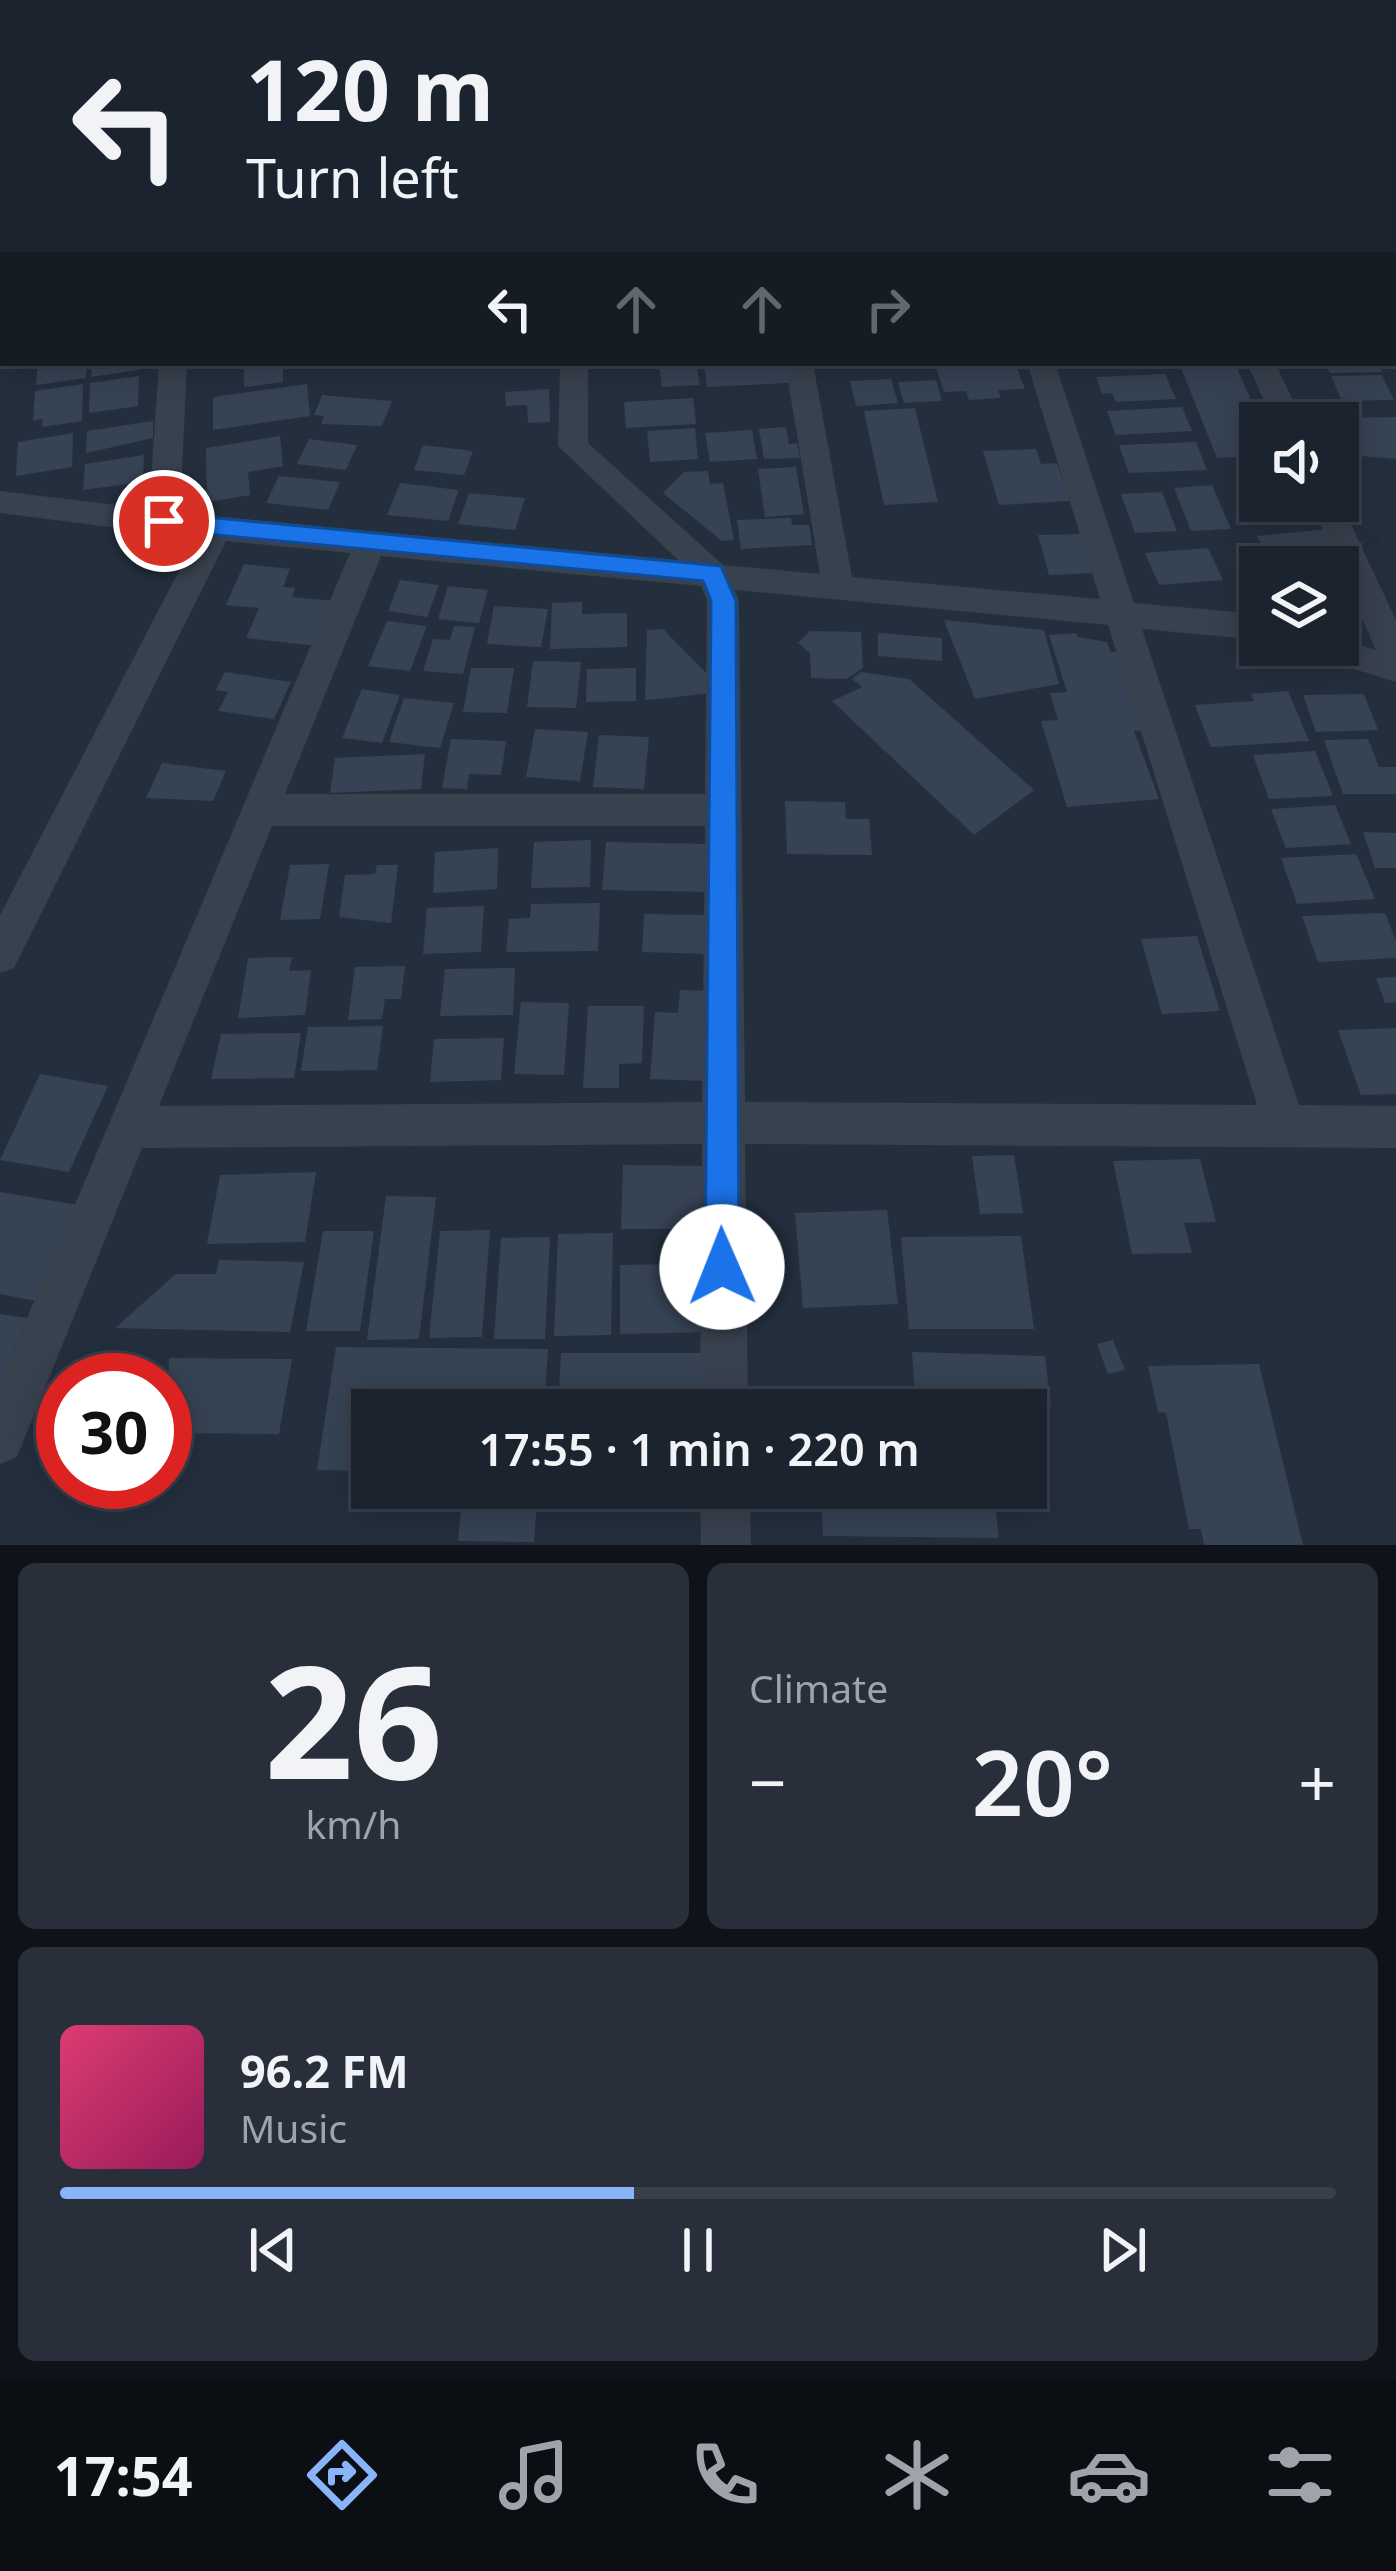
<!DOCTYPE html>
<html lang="en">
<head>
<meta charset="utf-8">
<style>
  :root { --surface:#1b232e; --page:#282f3a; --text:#f1f3f6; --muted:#a0a4aa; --line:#39404a; --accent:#8ab4f8 }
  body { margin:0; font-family:"Noto Sans",sans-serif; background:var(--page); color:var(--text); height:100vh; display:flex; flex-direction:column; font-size:45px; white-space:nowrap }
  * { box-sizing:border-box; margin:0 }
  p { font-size:39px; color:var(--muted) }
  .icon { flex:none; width:66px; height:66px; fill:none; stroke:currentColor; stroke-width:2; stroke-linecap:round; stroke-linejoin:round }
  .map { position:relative; height:1545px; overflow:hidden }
  .panel { display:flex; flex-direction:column; gap:18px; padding:18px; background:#0f1319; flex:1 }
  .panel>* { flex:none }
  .top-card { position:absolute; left:0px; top:0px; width:1398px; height:366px; box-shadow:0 6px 30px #0003,0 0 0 3px var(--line); background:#1b232e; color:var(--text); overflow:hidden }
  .tools { position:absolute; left:1239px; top:402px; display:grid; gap:24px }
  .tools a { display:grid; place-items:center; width:120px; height:120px; border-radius:0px; background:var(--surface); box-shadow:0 6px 30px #0003,0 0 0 3px var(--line); font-size:60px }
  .speed { position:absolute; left:36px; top:1353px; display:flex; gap:24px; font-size:60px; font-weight:700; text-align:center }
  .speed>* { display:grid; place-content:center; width:156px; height:156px; border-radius:50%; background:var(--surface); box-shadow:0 6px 30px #0003,0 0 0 3px var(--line); line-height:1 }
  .speed .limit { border:18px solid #d22; background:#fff; color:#111 }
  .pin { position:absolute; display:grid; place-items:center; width:102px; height:102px; color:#fff; margin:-51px; border:6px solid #fff; border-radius:50%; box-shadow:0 3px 12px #0007 }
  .me { position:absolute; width:132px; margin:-66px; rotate:359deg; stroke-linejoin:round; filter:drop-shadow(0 0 9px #0008) }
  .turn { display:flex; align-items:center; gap:42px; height:252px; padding:0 48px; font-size:54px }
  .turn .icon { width:156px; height:156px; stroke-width:2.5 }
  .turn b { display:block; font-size:84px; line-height:102px }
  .lanes { display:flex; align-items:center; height:114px; padding:0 48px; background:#0003; justify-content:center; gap:60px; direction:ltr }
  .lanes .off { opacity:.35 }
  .big { font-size:90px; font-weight:600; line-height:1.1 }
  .panel .tile { flex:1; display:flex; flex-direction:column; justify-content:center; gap:18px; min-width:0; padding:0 42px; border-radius:18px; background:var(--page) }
  .panel .dial { align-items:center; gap:0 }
  .dial b { font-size:156px; line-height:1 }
  .song { display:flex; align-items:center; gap:36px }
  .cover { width:144px; height:144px; border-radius:18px; background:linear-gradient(135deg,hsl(340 70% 55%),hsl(330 70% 35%)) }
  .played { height:12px; border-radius:6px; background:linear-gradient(90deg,var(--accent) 45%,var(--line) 45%) }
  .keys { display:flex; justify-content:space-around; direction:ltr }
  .heat { display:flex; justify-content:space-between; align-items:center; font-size:66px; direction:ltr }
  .panel .tiles { flex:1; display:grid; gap:18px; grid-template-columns:1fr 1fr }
  .tile:last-child { grid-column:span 2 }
  .trip { position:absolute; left:351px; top:1389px; width:696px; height:120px; border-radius:0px; background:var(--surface); box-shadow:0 6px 30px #0003,0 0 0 3px var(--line); font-weight:600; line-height:120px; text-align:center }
  .tab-bar { display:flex; height:192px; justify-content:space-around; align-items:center; background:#0b0e12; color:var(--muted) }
  .tab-bar .icon { width:84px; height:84px }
  .tab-bar .selected { color:var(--accent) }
  .tab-bar b { font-size:54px; color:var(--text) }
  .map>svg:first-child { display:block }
  .building { fill:#364354 }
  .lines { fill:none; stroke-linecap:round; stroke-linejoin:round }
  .street { fill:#38414e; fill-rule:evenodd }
  .secondary { fill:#465061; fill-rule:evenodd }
  .route { fill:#1a73e8; stroke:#114b97; stroke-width:3 }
</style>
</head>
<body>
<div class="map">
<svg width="1396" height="1545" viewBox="0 0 1396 1545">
  <rect width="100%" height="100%" fill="#242f3e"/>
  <g class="building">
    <polygon points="38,363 87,363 86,378 36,385"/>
    <polygon points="92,363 138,363 138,370 91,377"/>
    <polygon points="244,363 283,363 283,382 244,387"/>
    <polygon points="696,363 700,385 662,387 659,365"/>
    <polygon points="786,363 789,383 707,387 704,365"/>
    <polygon points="1015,363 1025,389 998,390 1001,398 969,400 966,391 944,392 935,364"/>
    <polygon points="1325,363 1378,363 1383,372 1330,373"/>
    <polygon points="1236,366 1261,423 1260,456 1217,458 1181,368"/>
    <polygon points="1165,374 1176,399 1116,402 1112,393 1102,394 1096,377"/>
    <polygon points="1382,375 1394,400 1342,401 1331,376"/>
    <polygon points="139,376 138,406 89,413 90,383"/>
    <polygon points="891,379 898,403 856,406 850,381"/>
    <polygon points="936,380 942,401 904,403 898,382"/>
    <polygon points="83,384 82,421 42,427 43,419 33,421 35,391"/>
    <polygon points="307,384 310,416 213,430 213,397"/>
    <polygon points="549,389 550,422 528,423 527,405 506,406 505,392"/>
    <polygon points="322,395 392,401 382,426 321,424 324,416 314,415"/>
    <polygon points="693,398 696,424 626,428 624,402"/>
    <polygon points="1182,407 1192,431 1116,435 1107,411"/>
    <polygon points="915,408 938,502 884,505 864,411"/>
    <polygon points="1396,417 1396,459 1349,455 1332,418"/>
    <polygon points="153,421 153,438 86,453 87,431"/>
    <polygon points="786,427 789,444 797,443 800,458 764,459 759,429"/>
    <polygon points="695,428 698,459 650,462 647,431"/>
    <polygon points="752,430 757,459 710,462 705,433"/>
    <polygon points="73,433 72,467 16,476 18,442"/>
    <polygon points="280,436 283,466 248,472 250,495 207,502 206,448"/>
    <polygon points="309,439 357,445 346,470 297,464"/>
    <polygon points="1196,442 1207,470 1129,473 1119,445"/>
    <polygon points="423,445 473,451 464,475 414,470"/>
    <polygon points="1036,449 1041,464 1057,463 1070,501 999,505 983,451"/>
    <polygon points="144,455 143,482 83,490 85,464"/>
    <polygon points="796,467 804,514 765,517 758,469"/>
    <polygon points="708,471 710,484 723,483 734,540 722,541 663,493 684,472"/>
    <polygon points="279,476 340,482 328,510 266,503"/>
    <polygon points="400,483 459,490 448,521 387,515"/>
    <polygon points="1212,485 1231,529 1191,531 1174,488"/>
    <polygon points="1162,492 1177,531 1135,533 1121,494"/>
    <polygon points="469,493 525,498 515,530 458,524"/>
    <polygon points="791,518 792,525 809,525 812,545 741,549 737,520"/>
    <polygon points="1329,529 1347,559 1274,567 1257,536"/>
    <polygon points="1085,534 1097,573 1049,575 1038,535"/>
    <polygon points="1208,548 1223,580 1159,585 1145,553"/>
    <polygon points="244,564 290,569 283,587 295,588 292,597 335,601 317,646 246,638 259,608 226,605"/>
    <polygon points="1350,566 1373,615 1339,616 1338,567"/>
    <polygon points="400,580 439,585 427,617 388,611"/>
    <polygon points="448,586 488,590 479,623 438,619"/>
    <polygon points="582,602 582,614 627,613 627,647 550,649 552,603"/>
    <polygon points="494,606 548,609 541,647 487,644"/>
    <polygon points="944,620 1044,630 1059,684 975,699"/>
    <polygon points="387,621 427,626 410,671 368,666"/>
    <polygon points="454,626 475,627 463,674 423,671 433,639 450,640"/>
    <polygon points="663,629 713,680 714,693 645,700 647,630"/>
    <polygon points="810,631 861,632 863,668 846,679 811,678 810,653 798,643"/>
    <polygon points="878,633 942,638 942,661 878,656"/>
    <polygon points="1076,633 1078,637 1107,642 1111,652 1118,651 1146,730 1134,731 1159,799 1067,807 1041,721 1058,720 1050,693 1067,692 1049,635"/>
    <polygon points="533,661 581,662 576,708 527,707"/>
    <polygon points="471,668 514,668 507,713 463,712"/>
    <polygon points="636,668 636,701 586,702 587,669"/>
    <polygon points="225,672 291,682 274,719 218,711 228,692 216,690"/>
    <polygon points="861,672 909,679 1034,790 974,835 832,701 862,687 852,679"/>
    <polygon points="362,689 400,695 382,743 342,738"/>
    <polygon points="1288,691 1309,741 1211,747 1195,705 1254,701 1251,694"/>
    <polygon points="1364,694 1378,730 1316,732 1303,695"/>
    <polygon points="404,698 454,703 440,748 389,742"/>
    <polygon points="535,729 588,732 580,781 526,777"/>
    <polygon points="599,735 649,737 644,789 593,787"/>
    <polygon points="451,739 506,741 501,775 469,774 467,789 442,788"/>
    <polygon points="1368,739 1379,767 1396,767 1396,794 1343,794 1324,740"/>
    <polygon points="1315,751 1333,796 1269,799 1253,755"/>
    <polygon points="425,754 421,789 330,793 335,758"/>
    <polygon points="162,763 226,771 213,801 146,798"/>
    <polygon points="785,801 845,802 846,819 869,819 872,855 787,854"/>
    <polygon points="1335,805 1351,844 1286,848 1271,809"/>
    <polygon points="1363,832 1396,833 1396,868 1375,868"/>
    <polygon points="591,840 590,887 531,888 534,842"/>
    <polygon points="606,842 712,844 711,892 602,890"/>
    <polygon points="498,848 497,889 433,893 435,852"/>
    <polygon points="1356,854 1375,899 1297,904 1281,858"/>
    <polygon points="329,864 320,919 280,920 290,865"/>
    <polygon points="377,865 398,865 391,923 339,917 345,875 375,874"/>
    <polygon points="600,903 598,951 506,952 509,919 530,918 531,904"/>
    <polygon points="484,906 481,952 423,954 427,908"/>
    <polygon points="1385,913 1396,941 1396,958 1318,962 1302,916"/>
    <polygon points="644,914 708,915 707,954 642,952"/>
    <polygon points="1197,936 1220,1011 1162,1014 1141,939"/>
    <polygon points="292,957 289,971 311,970 305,1015 238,1018 248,958"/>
    <polygon points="405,966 401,999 385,999 382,1019 348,1020 355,967"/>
    <polygon points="515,968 513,1015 440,1016 445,969"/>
    <polygon points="1396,977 1396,1002 1385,1003 1376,978"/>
    <polygon points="680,990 711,991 706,1081 650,1079 655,1012 678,1013"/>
    <polygon points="521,1002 569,1003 564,1075 514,1074"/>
    <polygon points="588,1006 644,1006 642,1063 619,1064 619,1088 583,1088"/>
    <polygon points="383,1026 377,1070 301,1071 308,1027"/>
    <polygon points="1396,1028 1396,1094 1361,1095 1338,1030"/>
    <polygon points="301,1033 294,1078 211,1079 221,1034"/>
    <polygon points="504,1038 501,1080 430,1082 434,1039"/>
    <polygon points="40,1074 108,1086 69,1172 0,1160"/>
    <polygon points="1014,1155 1023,1213 980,1214 972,1156"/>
    <polygon points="1200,1159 1216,1222 1184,1223 1192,1253 1132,1254 1113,1161"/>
    <polygon points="623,1165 709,1166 709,1229 621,1229"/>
    <polygon points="316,1172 305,1242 207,1244 220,1175"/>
    <polygon points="0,1192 78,1205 37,1301 0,1294"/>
    <polygon points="386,1196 436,1197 419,1339 367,1340"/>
    <polygon points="887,1210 898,1304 803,1308 795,1213"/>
    <polygon points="490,1230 482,1337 429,1338 440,1231"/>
    <polygon points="323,1231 374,1231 360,1331 306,1331"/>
    <polygon points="613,1233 611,1335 554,1336 558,1234"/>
    <polygon points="1021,1236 1034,1329 909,1329 901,1237"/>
    <polygon points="550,1237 545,1339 494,1339 501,1238"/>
    <polygon points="219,1260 304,1262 290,1332 115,1328 176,1274 216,1274"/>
    <polygon points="714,1263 715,1332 620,1334 620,1265"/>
    <polygon points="0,1314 27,1318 0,1382"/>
    <polygon points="1113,1340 1125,1370 1108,1374 1097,1344"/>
    <polygon points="336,1347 548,1349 544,1410 372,1410 372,1471 317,1470"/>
    <polygon points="912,1352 1045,1356 1051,1407 916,1410"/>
    <polygon points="561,1353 711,1353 712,1410 558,1410"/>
    <polygon points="169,1358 292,1359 279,1434 165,1433"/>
    <polygon points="1259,1364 1303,1545 1204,1545 1201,1529 1189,1529 1166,1413 1158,1412 1148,1366"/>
    <polygon points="463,1488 538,1488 534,1542 458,1541"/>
    <polygon points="821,1488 993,1488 999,1538 823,1536"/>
  </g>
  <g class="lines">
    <g class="street">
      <polygon points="1395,200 1396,201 1396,218 1395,217"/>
      <polygon points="3,211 3,246 0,247 0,212"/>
      <rect x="1395" y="245" width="1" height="16"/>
      <rect x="0" y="285" width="3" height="16"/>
      <path d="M159,363h28l-7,150 498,47 -120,-114 2,-83h28v80l135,122 97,9 -35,-211h28l39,214 248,22 -73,-236h28l79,240 126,11v26l-118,-11 157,476 97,1v42l-651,-4 3,266h-48l2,-266 -560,4 -125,309 -17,7v-82l350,-829 -124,-12 -212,427 -14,5v-58l196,-377 -196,-25v-22l149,18zM381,556l320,30 6,15 -2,193h-420zM735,590l373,35 149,480 -512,-3 -6,-501zM272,826h433l-3,276 -543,4z"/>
      <polygon points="1247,363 1275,363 1304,423 1274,423"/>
      <polygon points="1338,497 1396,620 1396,682 1306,654 1301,645 1338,645 1338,638 1376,650 1310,501 1338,501"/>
      <polygon points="700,1488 750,1488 751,1545 701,1545"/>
    </g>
    <g class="secondary">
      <rect x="1395" y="84" width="1" height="18"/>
      <rect x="0" y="135" width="3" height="20"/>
    </g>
  </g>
  <polygon class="route" points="164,513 721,566 736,601 739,1267 734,1279 722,1284 710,1279 705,1267 711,601 703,581 164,530 152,521"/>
</svg>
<div class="tools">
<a><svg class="icon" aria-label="sound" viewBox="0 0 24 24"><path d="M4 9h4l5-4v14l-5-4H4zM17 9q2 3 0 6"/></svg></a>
<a><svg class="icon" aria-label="layers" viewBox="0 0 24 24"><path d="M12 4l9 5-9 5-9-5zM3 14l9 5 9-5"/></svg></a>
</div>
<div class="speed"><div class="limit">30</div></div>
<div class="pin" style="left:164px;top:521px;background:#d93025"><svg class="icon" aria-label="arrive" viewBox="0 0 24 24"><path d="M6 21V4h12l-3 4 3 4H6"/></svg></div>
<svg class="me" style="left:722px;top:1267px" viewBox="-20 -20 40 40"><circle r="19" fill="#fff"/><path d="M0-13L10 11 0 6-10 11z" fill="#1a73e8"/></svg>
<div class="trip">17:55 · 1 min · 220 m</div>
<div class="top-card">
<div class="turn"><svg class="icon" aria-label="left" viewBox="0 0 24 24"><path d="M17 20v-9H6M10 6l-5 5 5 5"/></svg><div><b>120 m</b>Turn left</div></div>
<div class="lanes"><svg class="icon" aria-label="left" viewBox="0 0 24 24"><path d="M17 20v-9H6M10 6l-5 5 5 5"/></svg><svg class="icon off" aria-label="ahead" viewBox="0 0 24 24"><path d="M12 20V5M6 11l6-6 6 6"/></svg><svg class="icon off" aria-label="ahead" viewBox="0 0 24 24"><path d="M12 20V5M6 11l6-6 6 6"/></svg><svg class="icon off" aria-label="right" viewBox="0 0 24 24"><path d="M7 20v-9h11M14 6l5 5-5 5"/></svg></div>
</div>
</div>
<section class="panel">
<div class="tiles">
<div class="tile dial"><b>26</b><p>km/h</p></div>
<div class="tile"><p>Climate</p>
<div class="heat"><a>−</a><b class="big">20°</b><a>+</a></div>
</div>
<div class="tile">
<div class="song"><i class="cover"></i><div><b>96.2 FM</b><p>Music</p></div></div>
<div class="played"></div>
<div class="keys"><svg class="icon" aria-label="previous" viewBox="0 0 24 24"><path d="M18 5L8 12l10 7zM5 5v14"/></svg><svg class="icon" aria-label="pause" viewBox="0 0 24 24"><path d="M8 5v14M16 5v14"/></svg><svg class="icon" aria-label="next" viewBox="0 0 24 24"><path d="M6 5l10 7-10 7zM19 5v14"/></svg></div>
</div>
</div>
</section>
<nav class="tab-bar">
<b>17:54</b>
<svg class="icon selected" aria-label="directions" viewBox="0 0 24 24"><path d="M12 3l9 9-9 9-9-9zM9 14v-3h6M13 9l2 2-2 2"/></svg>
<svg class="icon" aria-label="music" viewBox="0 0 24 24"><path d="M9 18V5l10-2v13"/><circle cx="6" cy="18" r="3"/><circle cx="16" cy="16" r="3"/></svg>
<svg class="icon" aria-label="phone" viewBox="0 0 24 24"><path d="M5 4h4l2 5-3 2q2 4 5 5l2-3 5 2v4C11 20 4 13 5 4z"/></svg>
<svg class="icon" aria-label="climate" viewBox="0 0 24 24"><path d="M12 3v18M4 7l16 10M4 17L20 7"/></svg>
<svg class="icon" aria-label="car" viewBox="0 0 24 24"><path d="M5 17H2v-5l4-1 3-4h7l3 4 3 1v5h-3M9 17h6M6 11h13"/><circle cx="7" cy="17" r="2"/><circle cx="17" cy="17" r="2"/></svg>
<svg class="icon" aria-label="filters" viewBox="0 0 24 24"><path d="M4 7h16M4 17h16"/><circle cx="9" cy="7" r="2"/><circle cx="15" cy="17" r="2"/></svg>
</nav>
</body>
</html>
